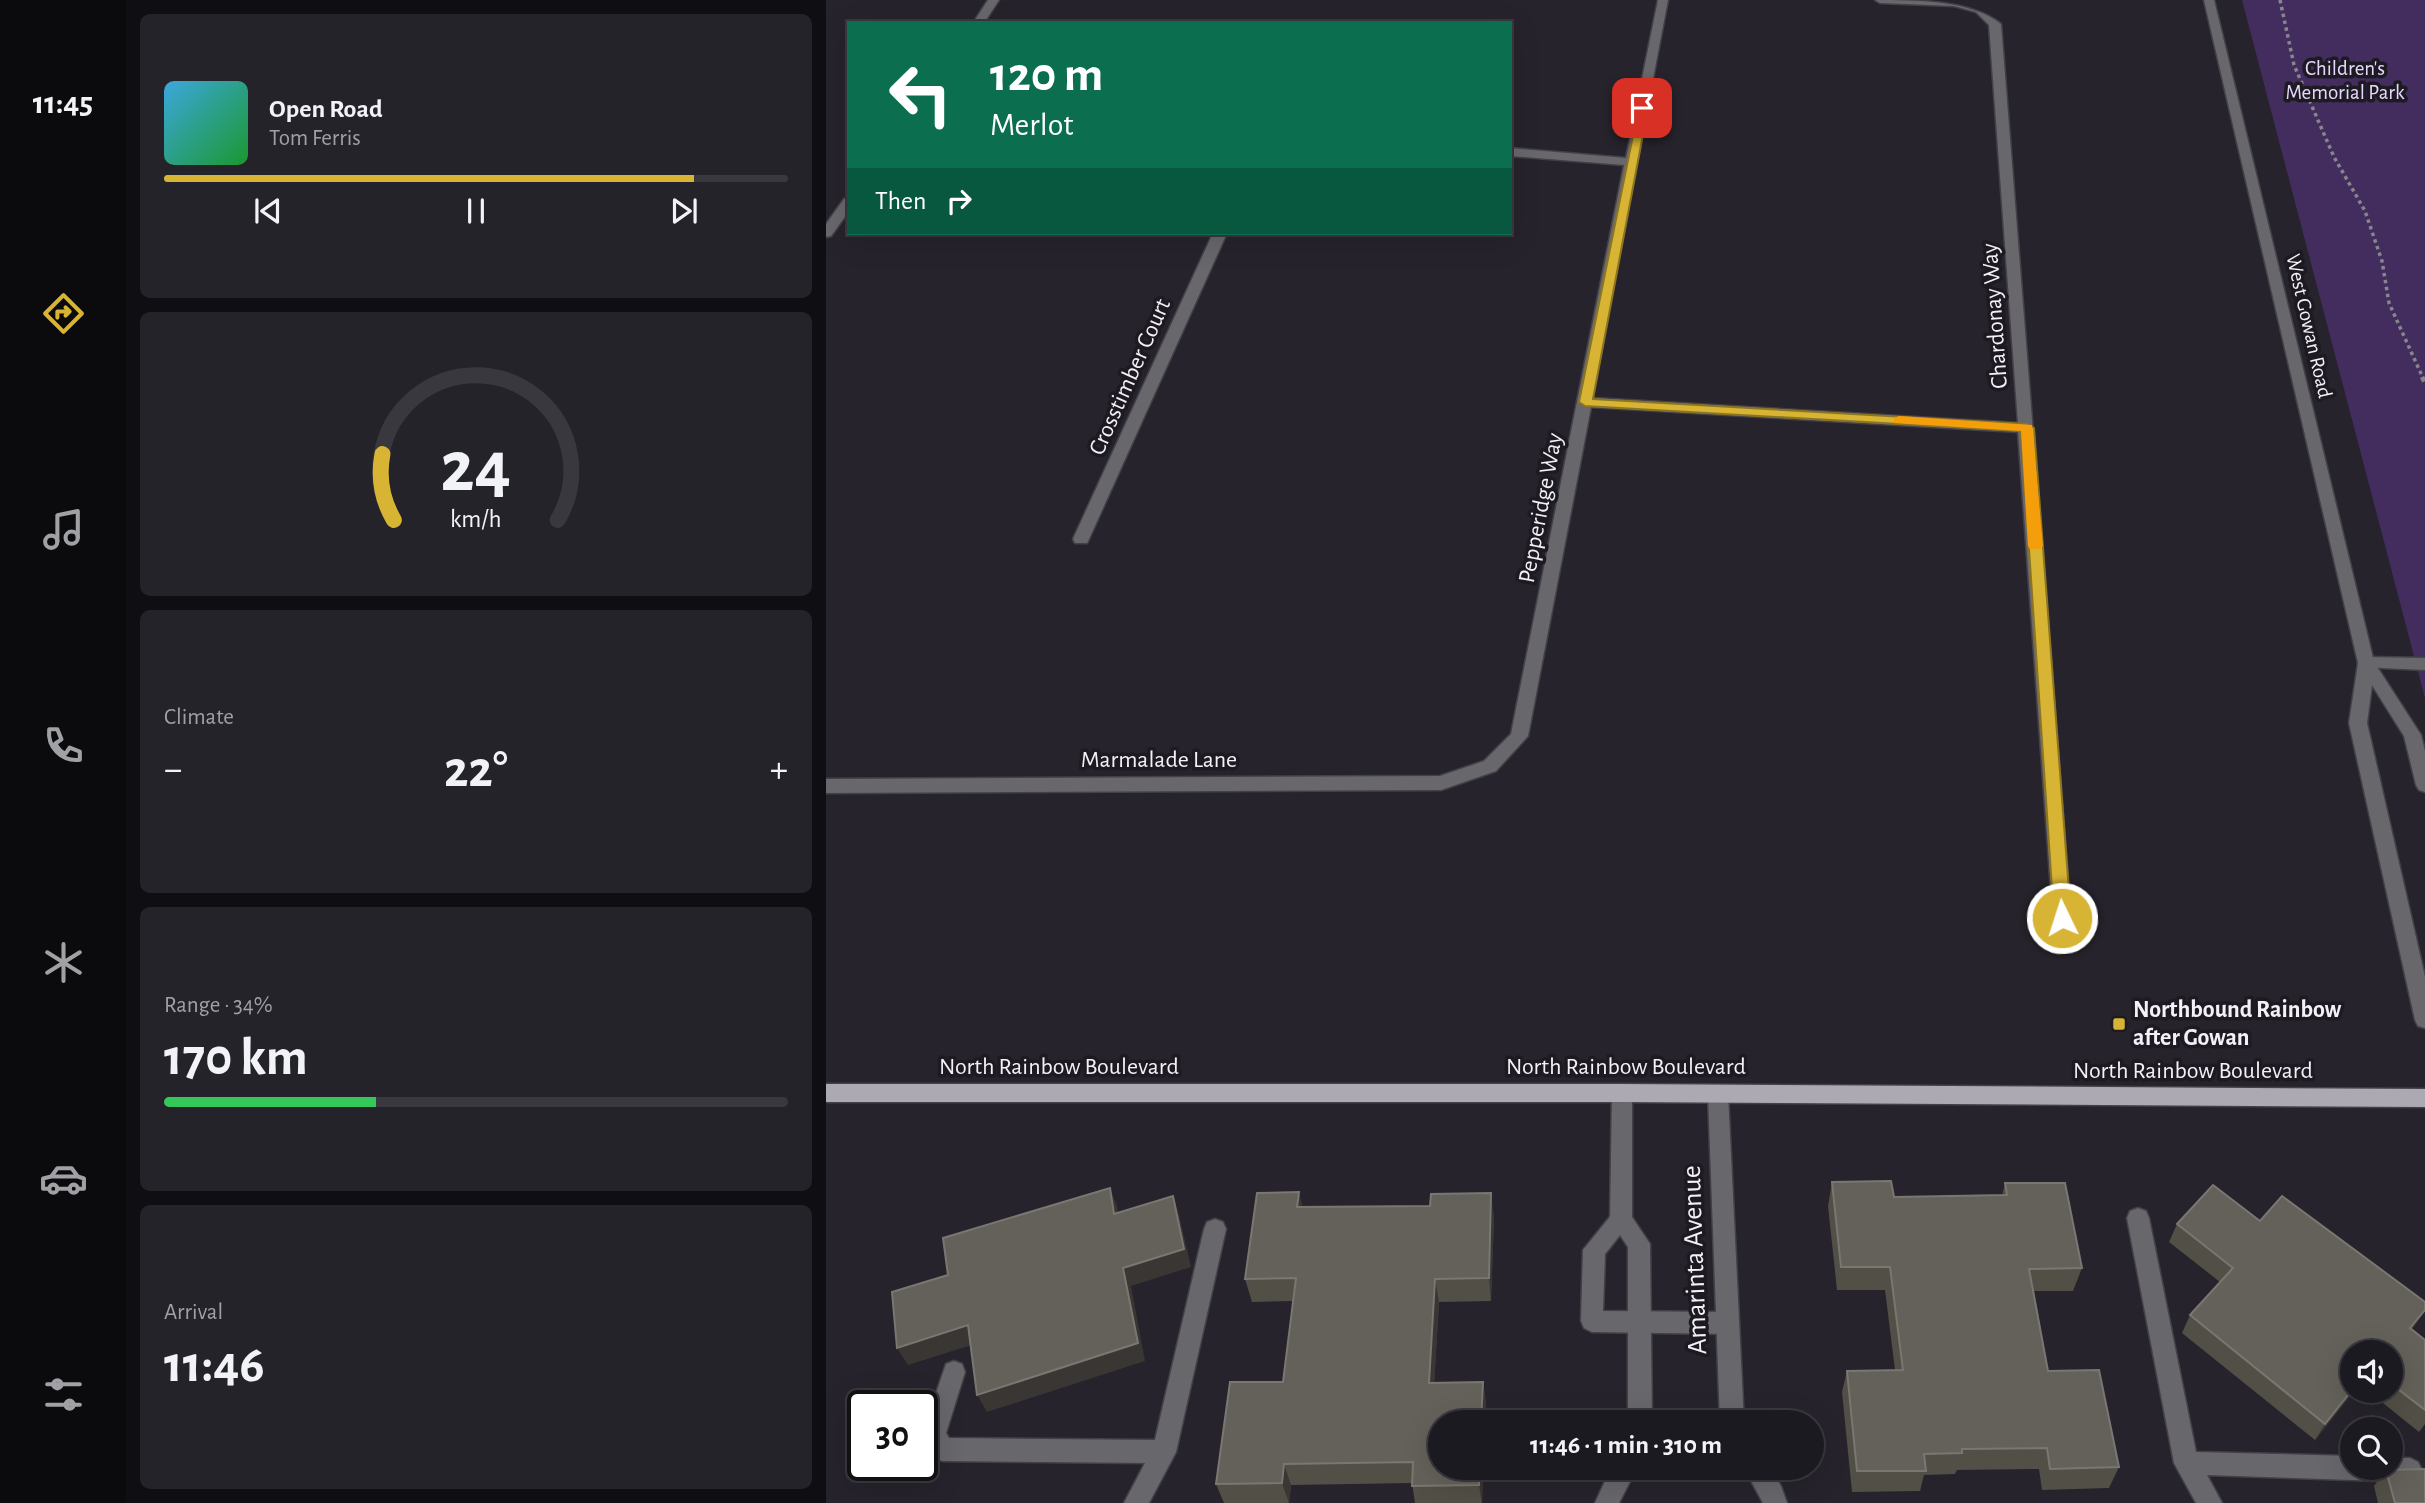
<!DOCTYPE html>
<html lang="en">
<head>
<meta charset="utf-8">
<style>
  :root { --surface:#1c1a21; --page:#25232a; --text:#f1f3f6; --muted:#a0a1a5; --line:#3a383f; --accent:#d7b434 }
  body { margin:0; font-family:"Alegreya Sans",sans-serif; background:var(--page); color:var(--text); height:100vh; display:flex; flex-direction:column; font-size:26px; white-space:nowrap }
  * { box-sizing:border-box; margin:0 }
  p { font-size:23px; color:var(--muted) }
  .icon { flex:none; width:38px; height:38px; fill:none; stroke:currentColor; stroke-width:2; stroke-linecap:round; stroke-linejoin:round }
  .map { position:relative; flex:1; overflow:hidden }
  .drawer { display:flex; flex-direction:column; gap:14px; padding:14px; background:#0f0e12; width:700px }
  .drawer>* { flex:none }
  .top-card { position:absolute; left:21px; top:21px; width:665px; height:214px; border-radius:0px; box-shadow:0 7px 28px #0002,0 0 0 2px var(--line); background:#0b6e4f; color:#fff; overflow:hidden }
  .controls { position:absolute; left:1514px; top:1340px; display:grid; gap:14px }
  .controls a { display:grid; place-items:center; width:63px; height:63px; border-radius:50%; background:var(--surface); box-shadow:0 7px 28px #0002,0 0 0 2px var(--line); font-size:35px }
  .speed { position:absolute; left:21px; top:1390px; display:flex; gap:14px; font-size:35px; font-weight:700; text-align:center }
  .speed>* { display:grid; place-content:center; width:91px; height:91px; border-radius:50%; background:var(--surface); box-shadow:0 7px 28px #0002,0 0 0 2px var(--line); line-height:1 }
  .speed .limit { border:4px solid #111; border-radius:10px; background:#fff; color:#111 }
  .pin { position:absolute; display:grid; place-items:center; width:60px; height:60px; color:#fff; margin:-30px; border-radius:14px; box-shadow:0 4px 10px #0006 }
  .me { position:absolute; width:77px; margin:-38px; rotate:356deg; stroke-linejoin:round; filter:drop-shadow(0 0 5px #0008) }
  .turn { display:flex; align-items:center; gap:24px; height:147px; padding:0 28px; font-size:32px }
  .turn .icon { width:91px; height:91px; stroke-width:2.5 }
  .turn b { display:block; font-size:49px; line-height:60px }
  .then { display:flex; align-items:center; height:66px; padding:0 28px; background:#0003; gap:14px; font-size:26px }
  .big { font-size:52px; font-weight:700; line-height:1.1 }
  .drawer .widget { flex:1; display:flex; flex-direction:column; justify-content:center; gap:10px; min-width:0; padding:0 24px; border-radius:10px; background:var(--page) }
  .drawer .dial { align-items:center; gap:0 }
  .dial svg { height:182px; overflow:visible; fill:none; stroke:var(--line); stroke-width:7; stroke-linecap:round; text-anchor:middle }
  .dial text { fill:var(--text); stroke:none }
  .song { display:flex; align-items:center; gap:21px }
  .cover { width:84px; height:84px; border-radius:10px; background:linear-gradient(135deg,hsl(200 70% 55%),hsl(130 70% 35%)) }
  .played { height:7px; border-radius:4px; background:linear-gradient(90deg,var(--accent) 85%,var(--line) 85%) }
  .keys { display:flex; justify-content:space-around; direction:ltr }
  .heat { display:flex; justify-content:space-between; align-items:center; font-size:38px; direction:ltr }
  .charge { height:10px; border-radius:5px; background:linear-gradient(90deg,#34c759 34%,var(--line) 0) }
  .trip { position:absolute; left:602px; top:1410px; width:396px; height:70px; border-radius:35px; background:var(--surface); box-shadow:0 7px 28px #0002,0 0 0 2px var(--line); font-weight:700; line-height:70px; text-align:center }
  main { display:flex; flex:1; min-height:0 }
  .tabs { display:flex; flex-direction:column; width:126px; justify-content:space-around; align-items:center; background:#0b0a0d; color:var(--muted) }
  .tabs .icon { width:49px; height:49px }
  .tabs .on { color:var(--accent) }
  .tabs b { font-size:32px; color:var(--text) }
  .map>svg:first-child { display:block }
  .green { fill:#432d5f }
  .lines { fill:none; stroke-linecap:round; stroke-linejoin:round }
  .service-casing { stroke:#434048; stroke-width:3 }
  .minor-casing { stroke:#434048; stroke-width:3 }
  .tertiary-casing { stroke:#434048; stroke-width:3 }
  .primary-casing { stroke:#434048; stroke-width:3 }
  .path-far1 { stroke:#88868d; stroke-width:3.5; stroke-dasharray:3.5 3.5; stroke-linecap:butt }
  .path { stroke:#88868d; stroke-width:4.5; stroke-dasharray:5 5; stroke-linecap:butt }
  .service { fill:#68676b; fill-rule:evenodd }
  .minor { fill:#68676b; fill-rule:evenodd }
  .tertiary { fill:#68676b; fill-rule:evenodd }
  .primary { fill:#aca9b2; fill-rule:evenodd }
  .wall { fill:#524f46 }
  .shaded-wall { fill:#393634 }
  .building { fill:#636159; stroke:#7a7772; stroke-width:2 }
  .route { fill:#d7b434; stroke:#8c7522; stroke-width:2 }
  .slow { fill:#f59e0b }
  .poi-dot { fill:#d7b434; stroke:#1d1a22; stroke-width:2.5 }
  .labels { text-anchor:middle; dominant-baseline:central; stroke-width:7; stroke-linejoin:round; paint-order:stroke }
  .far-park-label { font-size:21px; fill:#e6d7fe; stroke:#1d1a22 }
  .far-street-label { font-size:21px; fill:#f3f1f7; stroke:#1d1a22 }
  .street-label { font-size:24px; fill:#f3f1f7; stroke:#1d1a22 }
  .poi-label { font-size:24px; font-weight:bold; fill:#f3f1f7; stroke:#1d1a22; text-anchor:start }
  .near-street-label { font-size:28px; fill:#f3f1f7; stroke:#1d1a22 }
</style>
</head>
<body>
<main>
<nav class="tabs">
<b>11:45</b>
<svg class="icon on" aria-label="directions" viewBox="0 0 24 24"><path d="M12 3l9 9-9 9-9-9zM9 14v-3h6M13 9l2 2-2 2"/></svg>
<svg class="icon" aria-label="music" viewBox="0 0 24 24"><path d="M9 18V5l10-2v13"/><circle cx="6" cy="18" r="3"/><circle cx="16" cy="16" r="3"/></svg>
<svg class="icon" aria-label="phone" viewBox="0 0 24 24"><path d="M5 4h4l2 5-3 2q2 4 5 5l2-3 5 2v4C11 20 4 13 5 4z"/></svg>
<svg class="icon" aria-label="climate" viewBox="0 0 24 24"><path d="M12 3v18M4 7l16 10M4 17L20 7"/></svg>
<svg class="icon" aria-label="car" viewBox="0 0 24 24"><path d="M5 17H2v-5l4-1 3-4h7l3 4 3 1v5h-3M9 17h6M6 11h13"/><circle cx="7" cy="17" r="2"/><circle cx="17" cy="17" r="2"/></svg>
<svg class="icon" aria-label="filters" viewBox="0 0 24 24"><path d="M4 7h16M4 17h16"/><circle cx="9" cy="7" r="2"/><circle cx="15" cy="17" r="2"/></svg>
</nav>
<section class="drawer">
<div class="widget">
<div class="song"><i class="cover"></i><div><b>Open Road</b><p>Tom Ferris</p></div></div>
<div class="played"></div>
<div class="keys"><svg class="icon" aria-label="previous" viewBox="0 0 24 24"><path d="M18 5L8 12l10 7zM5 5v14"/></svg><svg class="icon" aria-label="pause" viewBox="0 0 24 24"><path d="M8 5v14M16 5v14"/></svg><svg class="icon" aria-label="next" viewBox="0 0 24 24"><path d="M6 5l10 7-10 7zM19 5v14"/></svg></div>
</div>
<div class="widget dial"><svg viewBox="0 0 100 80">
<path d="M14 69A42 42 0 1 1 86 69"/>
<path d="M14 69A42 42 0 0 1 9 40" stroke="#d7b434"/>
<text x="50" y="56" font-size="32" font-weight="700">24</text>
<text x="50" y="72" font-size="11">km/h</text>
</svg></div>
<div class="widget"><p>Climate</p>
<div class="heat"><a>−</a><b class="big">22°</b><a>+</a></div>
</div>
<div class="widget"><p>Range · 34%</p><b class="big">170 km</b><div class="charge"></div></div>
<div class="widget"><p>Arrival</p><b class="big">11:46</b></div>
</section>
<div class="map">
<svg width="1599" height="1503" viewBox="0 0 1599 1503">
  <rect width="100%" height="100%" fill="#26232c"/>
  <polygon class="green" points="1416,0 1599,0 1599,698"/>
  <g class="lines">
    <g class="service-casing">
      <g id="service">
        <polygon points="1540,657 1599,658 1599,670 1534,667 1532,663"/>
        <polygon points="1312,1208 1320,1211 1323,1218 1370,1452 1526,1456 1526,1468 1564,1468 1564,1458 1584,1458 1592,1462 1596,1470 1592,1478 1584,1482 1381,1475 1396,1503 1370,1503 1348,1463 1301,1218 1304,1211"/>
        <polygon points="795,1210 803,1213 806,1220 779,1254 777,1311 902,1312 910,1316 913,1323 910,1330 902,1334 766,1332 758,1328 755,1321 757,1250 787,1213"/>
        <polygon points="389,1219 397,1222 400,1229 350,1452 323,1503 298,1503 319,1463 116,1461 108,1457 96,1434 120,1364 128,1361 136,1364 139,1372 120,1433 123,1438 329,1440 378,1229 381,1222"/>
      </g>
    </g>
    <g class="minor-casing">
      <g id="minor">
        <polygon points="162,0 173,0 158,23 147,23"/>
        <path d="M832,0h10l-76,398 426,25 -29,-398 -13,-13 -22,-6 -74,-3 -5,-3c41,0 96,0 126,24l70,894 -2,5 -7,2 -7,-2 -2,-5 -35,-486 -427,-25 -63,329 -32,35 -55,19 -615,3v-14l614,-3 44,-15 27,-27 113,-569 -114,-9v-8l116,10z"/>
        <polygon points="23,198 23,211 5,236 0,237 0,224 18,199"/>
        <polygon points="387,233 401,233 263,539 261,543 249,543 247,539"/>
        <polygon points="796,1084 803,1087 806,1093 806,1217 824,1244 826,1423 802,1423 802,1247 784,1220 786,1093 789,1087"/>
        <polygon points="892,1085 899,1088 902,1094 918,1423 894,1423 882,1094 885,1088"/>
        <polygon points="785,1468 811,1468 793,1503 769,1503"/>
        <polygon points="918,1468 944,1468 955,1486 961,1503 937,1503"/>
      </g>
    </g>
    <g class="tertiary-casing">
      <polygon id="tertiary" points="1378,0 1388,0 1548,662 1595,735 1599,751 1599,792 1593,790 1590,785 1578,736 1546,685 1541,723 1599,977 1599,1028 1592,1026 1589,1020 1523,723 1532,663"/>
    </g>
    <g class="primary-casing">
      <polygon id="primary" points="0,1084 796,1084 1599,1089 1599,1107 796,1102 0,1102"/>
    </g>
    <polyline class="path-far1" points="1454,0 1468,65 1508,157 1539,211 1556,261 1563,303 1597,378"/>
    <polyline class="path" points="1596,377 1599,383"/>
    <use href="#service" class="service"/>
    <use href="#minor" class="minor"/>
    <use href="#tertiary" class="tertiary"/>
    <use href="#primary" class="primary"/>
  </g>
  <g class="wall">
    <polygon points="1006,1182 1068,1197 1176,1196 1179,1183 1256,1268 1247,1291 1208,1291 1222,1371 1293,1467 1283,1488 1216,1490 1213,1469 1131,1470 1129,1474 1098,1475 1094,1491 1026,1492 1016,1392 1021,1371 1069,1370 1059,1290 1011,1290 1002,1206"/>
    <polygon points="476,1207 668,1216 665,1301 613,1302 608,1383 657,1382 660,1404 659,1423 614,1423 614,1468 657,1468 656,1503 589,1503 586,1483 465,1485 463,1503 398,1503 390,1484 457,1382 467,1301 426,1302 419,1279"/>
    <polygon points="1434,1221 1591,1322 1586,1329 1599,1340 1599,1424 1593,1432 1542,1391 1564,1391 1564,1353 1526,1353 1526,1391 1528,1391 1489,1440 1356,1333 1364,1315 1394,1282 1343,1242 1351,1224"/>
    <polygon points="1560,1470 1599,1503 1552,1503 1548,1486"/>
  </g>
  <g class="shaded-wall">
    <polygon points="284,1188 291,1206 295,1233 288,1214"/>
    <polygon points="473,1192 479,1216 471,1207"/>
    <polygon points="665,1193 668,1216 665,1301 663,1278"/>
    <polygon points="347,1196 353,1215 365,1267 305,1286 319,1361 161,1412 151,1395 297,1268"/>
    <polygon points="609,1279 613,1302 607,1405 603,1383"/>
    <polygon points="1599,1310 1591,1322 1572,1346 1584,1328"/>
    <polygon points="142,1325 152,1343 82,1365 71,1348"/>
    <polygon points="657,1382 660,1404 659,1423 655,1423"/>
    <polygon points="1526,1390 1528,1391 1489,1440 1499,1424"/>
    <polygon points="458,1464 465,1485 463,1503 456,1483"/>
    <polygon points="653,1468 657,1468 656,1503 653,1485"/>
  </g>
  <g class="building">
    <polygon points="1065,1181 1068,1197 1181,1195 1179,1183 1239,1183 1256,1268 1203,1269 1222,1371 1273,1370 1293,1467 1224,1469 1221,1448 1136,1449 1136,1453 1098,1454 1100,1471 1031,1471 1021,1371 1077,1370 1064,1267 1015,1267 1006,1182"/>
    <polygon points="1387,1185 1434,1221 1456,1196 1599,1302 1599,1310 1584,1328 1599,1340 1599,1410 1564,1383 1564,1353 1526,1353 1526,1390 1499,1424 1364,1315 1407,1268 1351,1224"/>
    <polygon points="284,1188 288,1214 347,1196 358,1249 297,1268 312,1343 151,1395 142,1325 71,1348 66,1292 122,1275 117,1238"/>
    <polygon points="473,1192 471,1207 604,1206 605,1194 665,1193 663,1278 609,1279 603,1383 657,1382 655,1423 614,1423 614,1468 653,1468 653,1485 586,1486 587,1462 458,1464 456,1483 390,1484 404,1382 457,1382 470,1278 419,1279 431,1193"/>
    <polygon points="1599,1469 1599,1503 1569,1503 1560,1470"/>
  </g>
  <polygon class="route" points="813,106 822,108 767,399 1201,424 1208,428 1245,918 1242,923 1230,923 1228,918 1195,431 759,406 753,402"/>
  <polygon class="slow" points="1073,416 1206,425 1217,546 1214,549 1204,549 1202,546 1195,431 1068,423 1068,418"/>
  <rect class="poi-dot" x="1286" y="1017" width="14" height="14" rx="3.5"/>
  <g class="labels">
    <g class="far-park-label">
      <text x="1519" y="68">Children's<tspan x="1519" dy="24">Memorial Park</tspan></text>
    </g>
    <g class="far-street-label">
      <text transform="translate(1483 326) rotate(77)">West Gowan Road</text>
    </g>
    <g class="street-label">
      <text transform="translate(1169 316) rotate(-94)">Chardonay Way</text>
      <text transform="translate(304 377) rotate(-66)">Crosstimber Court</text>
      <text transform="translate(715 508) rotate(-79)">Pepperidge Way</text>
      <text x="333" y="760">Marmalade Lane</text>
      <text x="233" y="1067">North Rainbow Boulevard</text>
      <text x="800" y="1067">North Rainbow Boulevard</text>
      <text x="1367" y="1071">North Rainbow Boulevard</text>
    </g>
    <g class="poi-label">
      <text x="1307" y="1010">Northbound Rainbow<tspan x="1307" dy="28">after Gowan</tspan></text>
    </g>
    <g class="near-street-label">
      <text transform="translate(869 1260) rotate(-92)">Amarinta Avenue</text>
    </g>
  </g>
</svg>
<div class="controls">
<a><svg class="icon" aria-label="sound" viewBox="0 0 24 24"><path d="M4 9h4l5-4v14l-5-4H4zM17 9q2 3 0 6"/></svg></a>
<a><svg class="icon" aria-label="search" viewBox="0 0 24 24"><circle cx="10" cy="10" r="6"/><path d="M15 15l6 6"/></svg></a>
</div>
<div class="speed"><div class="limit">30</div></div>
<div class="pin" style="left:816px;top:108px;background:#d93025"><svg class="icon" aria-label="arrive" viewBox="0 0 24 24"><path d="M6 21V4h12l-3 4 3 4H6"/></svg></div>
<svg class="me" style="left:1236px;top:918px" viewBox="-20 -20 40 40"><circle r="17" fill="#d7b434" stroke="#fff" stroke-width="3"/><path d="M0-11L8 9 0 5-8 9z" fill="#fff"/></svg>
<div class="trip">11:46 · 1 min · 310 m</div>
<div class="top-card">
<div class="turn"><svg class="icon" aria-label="left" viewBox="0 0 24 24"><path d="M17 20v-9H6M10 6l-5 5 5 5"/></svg><div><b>120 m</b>Merlot</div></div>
<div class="then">Then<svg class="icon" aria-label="right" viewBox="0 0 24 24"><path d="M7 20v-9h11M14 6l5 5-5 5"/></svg></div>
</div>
</div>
</main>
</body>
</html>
